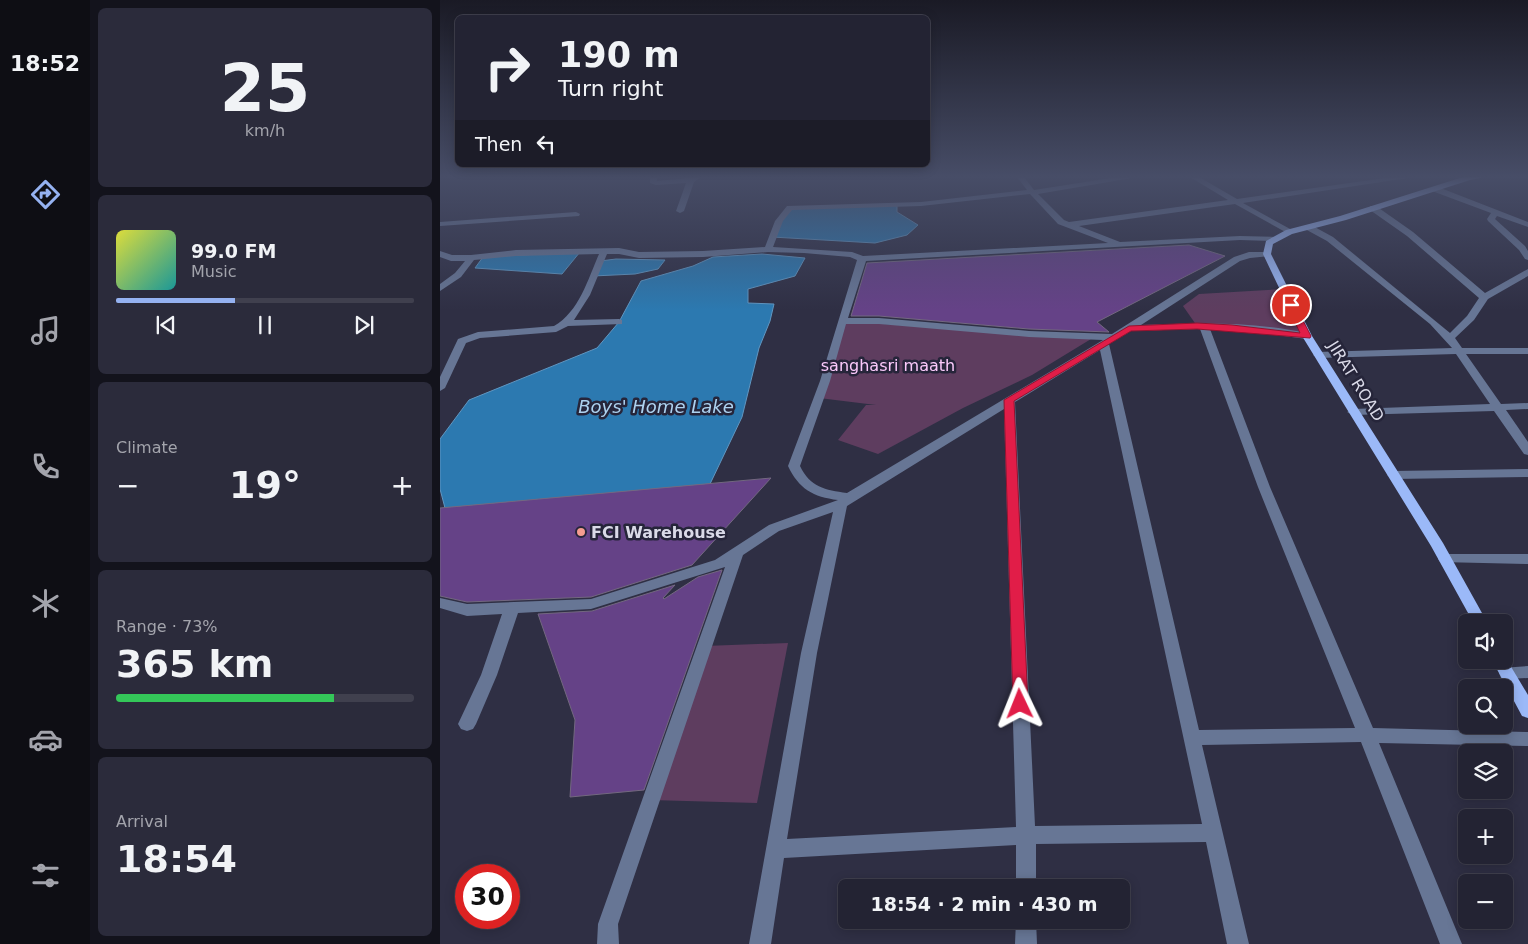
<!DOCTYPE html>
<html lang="en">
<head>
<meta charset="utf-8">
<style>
  :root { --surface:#232333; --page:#2b2b3b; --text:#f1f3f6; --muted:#a3a4ac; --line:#40404e; --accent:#95b2f1 }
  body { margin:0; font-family:"DejaVu Sans",sans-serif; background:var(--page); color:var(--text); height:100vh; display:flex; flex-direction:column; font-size:19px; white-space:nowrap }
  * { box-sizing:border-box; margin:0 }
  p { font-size:16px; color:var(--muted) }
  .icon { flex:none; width:28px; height:28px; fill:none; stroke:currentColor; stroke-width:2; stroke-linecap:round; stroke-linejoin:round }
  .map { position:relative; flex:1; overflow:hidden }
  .panel { display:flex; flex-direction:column; gap:8px; padding:8px; background:#13131c; width:350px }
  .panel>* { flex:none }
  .guide { position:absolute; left:15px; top:15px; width:475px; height:152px; border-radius:8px; box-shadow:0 2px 12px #0003,0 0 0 1px var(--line); background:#232333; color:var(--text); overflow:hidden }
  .fabs { position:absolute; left:1018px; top:614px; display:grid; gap:10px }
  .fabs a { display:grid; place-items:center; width:55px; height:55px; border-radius:8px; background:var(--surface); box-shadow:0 2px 12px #0003,0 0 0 1px var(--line); font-size:25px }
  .speed { position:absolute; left:15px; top:864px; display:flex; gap:10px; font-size:25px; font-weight:700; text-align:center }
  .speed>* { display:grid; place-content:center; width:65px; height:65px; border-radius:50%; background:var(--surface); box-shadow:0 2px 12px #0003,0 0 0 1px var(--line); line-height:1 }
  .speed .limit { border:8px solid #d22; background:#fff; color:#111 }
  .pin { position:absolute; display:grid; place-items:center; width:42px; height:42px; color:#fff; margin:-21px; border:2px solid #fff; border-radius:50%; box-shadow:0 1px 5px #0007 }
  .me { position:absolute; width:55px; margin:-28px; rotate:358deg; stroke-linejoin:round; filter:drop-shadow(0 0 4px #0008) }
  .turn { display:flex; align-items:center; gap:18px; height:105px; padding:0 20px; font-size:22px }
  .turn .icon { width:65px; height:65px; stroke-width:2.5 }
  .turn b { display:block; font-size:35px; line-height:42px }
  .then { display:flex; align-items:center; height:48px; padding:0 20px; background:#0003; gap:10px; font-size:19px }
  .big { font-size:38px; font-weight:800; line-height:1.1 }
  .panel .tile { flex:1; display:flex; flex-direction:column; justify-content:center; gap:8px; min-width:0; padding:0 18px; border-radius:8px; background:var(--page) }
  .panel .dial { align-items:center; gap:0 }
  .dial b { font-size:65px; line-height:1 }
  .song { display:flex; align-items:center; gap:15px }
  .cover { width:60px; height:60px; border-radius:8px; background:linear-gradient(135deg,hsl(60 70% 55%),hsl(180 70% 35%)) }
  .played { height:5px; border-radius:2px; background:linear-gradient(90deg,var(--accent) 40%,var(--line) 40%) }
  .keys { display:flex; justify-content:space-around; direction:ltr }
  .heat { display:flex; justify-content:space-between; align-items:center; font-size:28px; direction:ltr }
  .charge { height:8px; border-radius:4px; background:linear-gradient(90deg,#34c759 73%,var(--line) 0) }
  .trip { position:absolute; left:398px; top:879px; width:292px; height:50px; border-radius:8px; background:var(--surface); box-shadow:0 2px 12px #0003,0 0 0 1px var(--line); font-weight:800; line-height:50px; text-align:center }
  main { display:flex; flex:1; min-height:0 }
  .dock { display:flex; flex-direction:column; width:90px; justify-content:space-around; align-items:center; background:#0e0e14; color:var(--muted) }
  .dock .icon { width:35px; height:35px }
  .dock .on { color:var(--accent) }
  .dock b { font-size:22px; color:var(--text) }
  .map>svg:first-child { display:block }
  .green { fill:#5e3d5f }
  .water { fill:#2c79b0; stroke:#6096c1 }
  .building { fill:#654287; stroke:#736880 }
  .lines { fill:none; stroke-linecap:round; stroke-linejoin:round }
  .minor { fill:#677695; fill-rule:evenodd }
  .major { fill:#9bb9f8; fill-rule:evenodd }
  .route { fill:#e11d48; stroke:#92132f }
  .poi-dot { fill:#f59c90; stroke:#26253a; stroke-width:2 }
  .labels { text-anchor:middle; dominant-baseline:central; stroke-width:5; stroke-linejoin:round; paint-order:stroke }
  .park-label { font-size:16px; fill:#fbc9fb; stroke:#26253a }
  .street-label { font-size:16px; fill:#dadae8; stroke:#26253a }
  .poi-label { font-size:16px; font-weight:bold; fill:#dadae8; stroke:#26253a; text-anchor:start }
  .water-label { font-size:18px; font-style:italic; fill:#add2f0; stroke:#26253a }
</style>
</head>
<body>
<main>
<nav class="dock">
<b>18:52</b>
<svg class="icon on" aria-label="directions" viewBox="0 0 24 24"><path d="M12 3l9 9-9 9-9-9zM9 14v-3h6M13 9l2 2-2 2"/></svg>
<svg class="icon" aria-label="music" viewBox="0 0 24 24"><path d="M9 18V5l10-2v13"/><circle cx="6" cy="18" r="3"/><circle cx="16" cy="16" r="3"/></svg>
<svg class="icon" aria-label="phone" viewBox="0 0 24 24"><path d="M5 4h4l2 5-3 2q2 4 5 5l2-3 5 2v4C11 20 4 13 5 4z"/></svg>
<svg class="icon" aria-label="climate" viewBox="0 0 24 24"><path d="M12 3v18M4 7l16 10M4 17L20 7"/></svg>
<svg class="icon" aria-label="car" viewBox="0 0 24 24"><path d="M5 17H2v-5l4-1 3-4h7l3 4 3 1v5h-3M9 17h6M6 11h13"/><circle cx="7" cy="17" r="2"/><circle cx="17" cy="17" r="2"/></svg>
<svg class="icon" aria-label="filters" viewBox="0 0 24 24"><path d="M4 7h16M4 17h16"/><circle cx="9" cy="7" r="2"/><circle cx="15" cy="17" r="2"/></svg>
</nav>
<section class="panel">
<div class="tile dial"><b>25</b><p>km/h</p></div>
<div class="tile">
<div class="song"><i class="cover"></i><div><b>99.0 FM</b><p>Music</p></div></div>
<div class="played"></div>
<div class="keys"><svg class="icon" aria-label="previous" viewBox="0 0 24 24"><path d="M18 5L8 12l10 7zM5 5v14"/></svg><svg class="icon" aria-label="pause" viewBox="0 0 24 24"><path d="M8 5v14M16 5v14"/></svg><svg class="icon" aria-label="next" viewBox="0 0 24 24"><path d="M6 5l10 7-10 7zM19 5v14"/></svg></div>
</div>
<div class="tile"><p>Climate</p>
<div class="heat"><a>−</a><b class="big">19°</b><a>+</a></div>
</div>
<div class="tile"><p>Range · 73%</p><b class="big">365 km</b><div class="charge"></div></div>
<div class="tile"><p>Arrival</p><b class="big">18:54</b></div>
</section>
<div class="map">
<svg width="1088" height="944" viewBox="0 0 1088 944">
  <rect width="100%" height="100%" fill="#2f2f44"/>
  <g class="green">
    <polygon points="843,289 867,336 757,326 743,306 759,294"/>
    <polygon points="402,321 651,339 592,375 523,408 438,454 398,440 426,405 436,405 379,398"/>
    <polygon points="348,643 317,803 211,800 265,646"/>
  </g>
  <g class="water">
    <polygon points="457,205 457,212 478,225 467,235 435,243 332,237 350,208"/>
    <polygon points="140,252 122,274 35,268 43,257"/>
    <polygon points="322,254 365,258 355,276 308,289 308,303 334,304 330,321 319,348 302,417 270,484 5,508 0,489 0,439 29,400 157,348 179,322 201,281 253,266 273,257"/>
    <polygon points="176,259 225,260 218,269 195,274 153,276 160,261"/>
  </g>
  <g class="building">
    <polygon points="749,245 785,256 657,322 669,332 589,329 439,316 411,316 427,263"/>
    <polygon points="331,478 252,565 151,597 27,602 0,596 0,508"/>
    <polygon points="282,570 204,790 130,797 135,720 98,614 152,611 235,585 223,598 224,599 258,577"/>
  </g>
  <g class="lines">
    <g class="minor">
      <polygon points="210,177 217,177 217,181 261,177 254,182 244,211 240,213 236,211 246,183 216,185 210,183"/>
      <path d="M577,177h7l10,13 83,-13h21l-100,17 26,26 5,2 159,-22 -38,-23h9l38,22 155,-22h22l-171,26 49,27v4h-3l-54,-30 -156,22 41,16 120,-6 37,1v4h-3l-34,-1 -374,21 -18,57h31l150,13 83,3 122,-77 15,-5h21v4l-20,2 -10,3 -99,64c56,-2 115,-4 170,9v4l-4,1 -61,-8 -36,-2 60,158 103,241 155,4v14l-149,-3 83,201h-22l-79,-202 -159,3 47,199h-22l-21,-102 -170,2v44h-20v-43l-232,13 -13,86h-22l52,-291 32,-141 -54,19 -36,24 -125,369 1,20h-22l1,-20 127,-357 -134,42 -73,4 -21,62 -21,49 -3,5 -6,2 -6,-2 -3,-5 23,-49 21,-61 -35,2 -27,-8v-10l27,6 124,-5 124,-39 54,-35 69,-25c-25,-3 -39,-11 -50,-34l32,-85 37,-121 -7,-3 -46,-4 -36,-1 -65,5 -64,1 -20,-4h-12l-17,41 -16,25 45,-1 3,1v4l-54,2 -12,6 -76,6 -14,5 -21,45 -5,3v-14l18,-38 20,-7 76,-6c25,-14 34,-47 45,-72l-83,2 -42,4 -13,17 -21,14v-7l15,-11 10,-12h-14l-11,-4v-6l12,4h19l45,-5 103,-2 20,4 64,-1 62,-4 10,-26 12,-15 134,-4 106,-12zM590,194l28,30 50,19 -245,13 -11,-4 -79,-5 10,-26 9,-11 129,-4zM406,324h33l150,13 74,3 -256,153c-22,-3 -37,-6 -47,-27l30,-85zM757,329h3l58,158 97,241 -156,2 -90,-386 22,-13zM660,350l102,474 -167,2 -20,-424zM564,409l12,418 -229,12 30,-186 30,-147z"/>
      <polygon points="992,187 998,187 1088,222 1088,227 1057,216 1055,219 1085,246 1088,251 1088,260 1085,259 1079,250 1048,221 1047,219 1051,213 992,191"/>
      <polygon points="930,206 936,206 973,232 1045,293 1088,269 1088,276 1048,299 1034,320 1015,338 1022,348 1088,348 1088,354 1026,354 1061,404 1088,403 1088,409 1066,410 1088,442 1088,455 1084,454 1054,411 913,415 907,412 913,409 1050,404 1016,354 878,358 873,355 878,352 1012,348 990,324 887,241 865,229 865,225 871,225 893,237 1010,333 1027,316 1039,298 967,236 930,210"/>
      <polygon points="136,212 140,214 139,216 0,226 0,222"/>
      <polygon points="1088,469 1088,477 953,479 947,475 953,471"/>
      <polygon points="1005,554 1088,554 1088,564 1000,562 998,559 1000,556"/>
      <polygon points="1088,666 1088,678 1067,679 1061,678 1059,673 1061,668"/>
      <polygon points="576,920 596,920 597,944 575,944"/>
    </g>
    <g class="major">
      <polygon points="1023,177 1044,177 1030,180 906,220 852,234 833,244 831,254 872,336 1003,543 1047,622 1033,622 991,546 862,336 823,254 826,241 846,230 900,216"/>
      <polygon points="1064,655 1088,695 1088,718 1082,716 1052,660 1064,660"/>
    </g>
  </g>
  <linearGradient id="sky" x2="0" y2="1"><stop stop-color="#1a1a25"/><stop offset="0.57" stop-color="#474d67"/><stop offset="1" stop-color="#474d67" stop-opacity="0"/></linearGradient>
  <rect width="1088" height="310" fill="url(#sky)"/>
  <polygon class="route" points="851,302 855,305 871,336 870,338 757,329 691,331 574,401 588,704 586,708 580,710 575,708 573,704 564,400 689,326 757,323 792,325 860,333 847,305"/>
  <circle class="poi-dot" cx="141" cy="532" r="5"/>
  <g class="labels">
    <g class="park-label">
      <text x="448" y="365">sanghasri maath</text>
    </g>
    <g class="street-label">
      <text transform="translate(916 381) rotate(58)">JIRAT ROAD</text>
    </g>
    <g class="poi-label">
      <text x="151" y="532">FCI Warehouse</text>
    </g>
    <g class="water-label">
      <text x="216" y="406">Boys' Home Lake</text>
    </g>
  </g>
</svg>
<div class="fabs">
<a><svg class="icon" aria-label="sound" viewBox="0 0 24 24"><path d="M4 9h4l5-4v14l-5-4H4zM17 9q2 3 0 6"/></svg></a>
<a><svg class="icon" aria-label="search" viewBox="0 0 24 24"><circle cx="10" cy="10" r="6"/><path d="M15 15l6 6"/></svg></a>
<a><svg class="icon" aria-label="layers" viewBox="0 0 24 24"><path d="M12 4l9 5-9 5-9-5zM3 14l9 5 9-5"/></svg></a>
<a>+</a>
<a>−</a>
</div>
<div class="speed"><div class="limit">30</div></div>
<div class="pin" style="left:851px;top:305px;background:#d93025"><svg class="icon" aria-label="arrive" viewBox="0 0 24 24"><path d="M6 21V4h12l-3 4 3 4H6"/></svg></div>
<svg class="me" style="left:580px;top:704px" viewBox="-20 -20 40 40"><path d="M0-17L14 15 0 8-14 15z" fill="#e11d48" stroke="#fff" stroke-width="4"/></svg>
<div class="trip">18:54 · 2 min · 430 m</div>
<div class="guide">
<div class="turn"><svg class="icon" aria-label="right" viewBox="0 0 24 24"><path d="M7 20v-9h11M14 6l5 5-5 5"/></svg><div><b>190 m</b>Turn right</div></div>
<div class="then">Then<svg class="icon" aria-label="left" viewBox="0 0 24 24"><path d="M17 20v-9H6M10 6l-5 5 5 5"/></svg></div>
</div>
</div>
</main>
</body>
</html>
